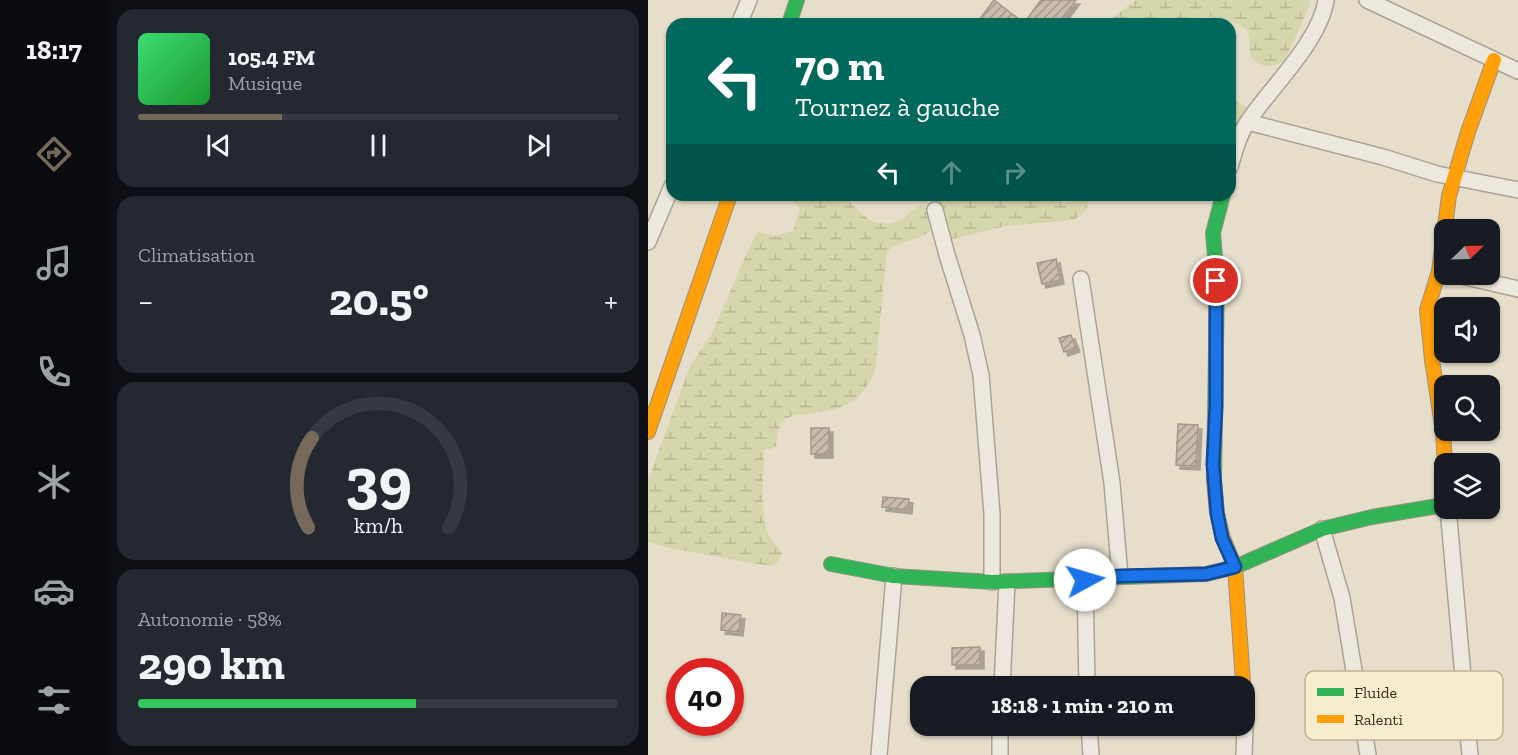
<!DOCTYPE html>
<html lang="fr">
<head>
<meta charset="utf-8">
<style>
  :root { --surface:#171b24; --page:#242831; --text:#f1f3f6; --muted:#9ea1a6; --line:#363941; --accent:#766959 }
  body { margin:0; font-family:"Zilla Slab",serif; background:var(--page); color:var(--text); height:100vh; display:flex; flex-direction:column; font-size:22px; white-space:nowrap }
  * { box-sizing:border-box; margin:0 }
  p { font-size:20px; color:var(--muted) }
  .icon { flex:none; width:33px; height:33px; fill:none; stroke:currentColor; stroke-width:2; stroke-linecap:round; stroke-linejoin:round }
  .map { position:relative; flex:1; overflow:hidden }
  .sheet { display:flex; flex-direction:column; gap:9px; padding:9px; background:#0d0f14; width:540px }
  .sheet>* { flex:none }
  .guide { position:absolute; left:18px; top:18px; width:570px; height:183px; border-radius:18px; box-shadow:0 2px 4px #0004; background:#00695c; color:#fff; overflow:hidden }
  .needle { width:39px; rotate:67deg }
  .buttons { position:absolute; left:786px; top:219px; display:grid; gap:12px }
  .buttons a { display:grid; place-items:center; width:66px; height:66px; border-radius:12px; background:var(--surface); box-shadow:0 2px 4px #0004; font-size:30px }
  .speed { position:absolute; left:18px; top:658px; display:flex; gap:12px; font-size:30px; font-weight:700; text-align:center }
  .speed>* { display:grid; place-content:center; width:78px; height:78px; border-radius:50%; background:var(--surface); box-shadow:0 2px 4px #0004; line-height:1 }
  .speed .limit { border:9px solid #d22; background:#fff; color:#111 }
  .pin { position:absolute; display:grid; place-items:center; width:51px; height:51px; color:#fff; margin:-26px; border:3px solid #fff; border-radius:50%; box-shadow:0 2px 6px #0007 }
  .me { position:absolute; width:66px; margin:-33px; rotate:84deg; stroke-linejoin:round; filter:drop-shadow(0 0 4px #0008) }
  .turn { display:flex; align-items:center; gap:21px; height:126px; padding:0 30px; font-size:27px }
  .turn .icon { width:78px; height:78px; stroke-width:2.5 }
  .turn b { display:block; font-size:42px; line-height:51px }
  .lanes { display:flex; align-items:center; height:57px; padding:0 30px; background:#0003; justify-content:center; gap:30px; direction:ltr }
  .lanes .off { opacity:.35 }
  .big { font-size:45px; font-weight:800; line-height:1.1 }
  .sheet .card { flex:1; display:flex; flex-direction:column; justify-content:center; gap:9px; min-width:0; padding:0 21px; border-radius:18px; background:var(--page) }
  .sheet .dial { align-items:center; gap:0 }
  .dial svg { height:156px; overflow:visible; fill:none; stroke:var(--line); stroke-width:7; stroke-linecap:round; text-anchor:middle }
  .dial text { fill:var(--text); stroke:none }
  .song { display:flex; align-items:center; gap:18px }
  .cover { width:72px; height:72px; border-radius:9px; background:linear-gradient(135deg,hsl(140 70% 55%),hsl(130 70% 35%)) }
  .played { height:6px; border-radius:3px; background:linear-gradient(90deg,var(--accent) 30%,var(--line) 30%) }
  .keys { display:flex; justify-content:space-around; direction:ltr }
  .heat { display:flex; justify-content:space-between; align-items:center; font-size:33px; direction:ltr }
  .charge { height:9px; border-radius:4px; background:linear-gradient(90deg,#34c759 58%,var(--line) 0) }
  .trip { position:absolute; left:262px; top:676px; width:345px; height:60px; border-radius:18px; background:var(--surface); box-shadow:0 2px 4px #0004; font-weight:800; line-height:60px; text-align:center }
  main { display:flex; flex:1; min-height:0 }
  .dock { display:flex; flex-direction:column; width:108px; justify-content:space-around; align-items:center; background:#090b0e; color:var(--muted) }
  .dock .icon { width:42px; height:42px }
  .dock .selected { color:var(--accent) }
  .dock b { font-size:27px; color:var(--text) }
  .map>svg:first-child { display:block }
  .wetland { fill:url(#wetland-marsh) }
  .building { fill:url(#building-hatch); stroke:#a6988a; stroke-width:1.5; filter:url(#shadow) }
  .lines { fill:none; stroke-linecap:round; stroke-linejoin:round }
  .street-casing { stroke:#aba294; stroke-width:18 }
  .fast-casing { stroke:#9a9184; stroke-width:16 }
  .slow-casing { stroke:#9a9184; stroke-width:16 }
  .street { stroke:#ede8dd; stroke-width:15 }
  .fast { stroke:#30b455; stroke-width:14 }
  .slow { stroke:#ff9f0a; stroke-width:14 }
  .route-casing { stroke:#114b97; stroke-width:15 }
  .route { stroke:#1a73e8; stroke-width:10 }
  .key { fill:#f8eccf; stroke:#bfb299; stroke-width:1.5 }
  .key-label { font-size:16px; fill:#3a2a1c }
</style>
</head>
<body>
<main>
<nav class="dock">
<b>18:17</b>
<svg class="icon selected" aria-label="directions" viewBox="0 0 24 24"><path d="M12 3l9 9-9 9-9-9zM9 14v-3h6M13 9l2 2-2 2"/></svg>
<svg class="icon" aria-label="music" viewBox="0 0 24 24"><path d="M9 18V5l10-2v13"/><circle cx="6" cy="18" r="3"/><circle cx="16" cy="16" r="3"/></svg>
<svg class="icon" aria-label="phone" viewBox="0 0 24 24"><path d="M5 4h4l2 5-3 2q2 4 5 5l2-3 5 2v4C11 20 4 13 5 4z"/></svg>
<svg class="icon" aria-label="climate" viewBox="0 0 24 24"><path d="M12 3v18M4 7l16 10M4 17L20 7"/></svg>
<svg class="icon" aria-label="car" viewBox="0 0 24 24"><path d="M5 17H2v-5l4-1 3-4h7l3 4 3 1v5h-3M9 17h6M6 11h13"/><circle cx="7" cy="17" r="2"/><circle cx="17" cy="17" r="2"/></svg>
<svg class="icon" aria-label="filters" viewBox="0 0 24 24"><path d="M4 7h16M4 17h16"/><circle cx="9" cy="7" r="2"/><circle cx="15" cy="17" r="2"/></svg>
</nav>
<section class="sheet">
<div class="card">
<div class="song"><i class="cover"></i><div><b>105.4 FM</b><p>Musique</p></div></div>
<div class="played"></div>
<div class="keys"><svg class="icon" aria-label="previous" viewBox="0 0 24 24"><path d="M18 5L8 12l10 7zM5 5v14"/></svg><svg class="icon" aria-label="pause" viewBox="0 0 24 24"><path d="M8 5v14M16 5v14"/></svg><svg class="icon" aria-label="next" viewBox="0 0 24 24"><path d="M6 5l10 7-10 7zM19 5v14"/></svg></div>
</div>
<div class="card"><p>Climatisation</p>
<div class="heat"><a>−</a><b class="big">20.5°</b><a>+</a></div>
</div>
<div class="card dial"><svg viewBox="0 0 100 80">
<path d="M14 69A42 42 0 1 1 86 69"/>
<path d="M14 69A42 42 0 0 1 16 23" stroke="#766959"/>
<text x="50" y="56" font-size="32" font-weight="700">39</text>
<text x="50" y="72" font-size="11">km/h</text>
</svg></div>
<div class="card"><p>Autonomie · 58%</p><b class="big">290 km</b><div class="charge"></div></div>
</section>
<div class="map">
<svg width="870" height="755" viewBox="0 0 870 755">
  <defs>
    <pattern id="wetland-marsh" width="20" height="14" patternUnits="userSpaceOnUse" patternTransform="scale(1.5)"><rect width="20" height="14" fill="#d6d6ac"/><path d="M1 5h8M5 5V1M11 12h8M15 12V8" fill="none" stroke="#b8b893"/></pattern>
    <pattern id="building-hatch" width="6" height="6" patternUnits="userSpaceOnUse" patternTransform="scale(1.5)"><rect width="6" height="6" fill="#cabbab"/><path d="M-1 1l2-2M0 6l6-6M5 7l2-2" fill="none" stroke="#a5988a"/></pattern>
    <filter id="shadow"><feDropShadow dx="4" dy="4" stdDeviation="0" flood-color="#0004"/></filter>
  </defs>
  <rect width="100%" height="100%" fill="#e6ddca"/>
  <g class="wetland">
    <path d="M488,0h172l3,2 -26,58c-13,9 -22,8 -34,-2 -2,-9 0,-20 -4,-28 -5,-8 -40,-16 -49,-12 -4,1 -4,2 -6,6h-88z"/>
    <polygon points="582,97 603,111 582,147"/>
    <path d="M142,195c15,0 33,-3 47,0 15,3 24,25 42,28 26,5 30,-17 46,-18l8,22c-12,17 -32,10 -46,25l-12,119c-15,35 -35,39 -70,43 -7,1 -16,1 -22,7 -6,6 -6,18 -7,26l-12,3c0,21 -4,63 3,81 3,9 12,15 15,23l-4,8 -8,4 -96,-17 -26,-7v-62l42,-114 20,-29 45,-102 4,-3 16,4 18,-5 7,-23 -11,-9z"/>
    <polygon points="282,195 410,195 412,202 417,203 437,197 441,202 439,209 426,220 357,226 305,239 296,229 284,197"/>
  </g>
  <g class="building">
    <polygon points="346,0 376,23 393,0 428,0 410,24 328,24"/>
    <polygon points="408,259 412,280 394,284 389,263"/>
    <polygon points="423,335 428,348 416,352 411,338"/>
    <polygon points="530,424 550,425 548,466 528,465"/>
    <rect x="163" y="428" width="18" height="26"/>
    <polygon points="235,497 261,499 260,510 234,507"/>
    <polygon points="74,613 93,615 91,632 73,630"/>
    <polygon points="332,647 332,665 304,665 304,648"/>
  </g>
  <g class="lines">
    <g class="street-casing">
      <g id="street">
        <polyline points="719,0 870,71"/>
        <polyline points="91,24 101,0"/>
        <polyline points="600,122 735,157 789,174 870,190"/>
        <path d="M582,167c5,-17 9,-33 19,-47 23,-34 71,-79 77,-120"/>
        <polyline points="287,210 299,255 324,335 333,375 344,514 344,582"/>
        <polyline points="0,242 24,186"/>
        <polyline points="805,274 870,289"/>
        <polyline points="433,279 464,483 472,576"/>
        <polyline points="800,508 822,755"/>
        <polyline points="674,529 694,598 720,755"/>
        <polyline points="437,580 439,687"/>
        <polyline points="354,687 359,582"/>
        <polyline points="441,726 443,755"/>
        <polyline points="231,755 246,576"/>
        <polyline points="352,755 352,726"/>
        <polyline points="596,755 597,726"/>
      </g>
    </g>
    <g class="fast-casing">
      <g id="fast">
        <polyline points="141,24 149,0"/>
        <polyline points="566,480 569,281 565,233 575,195"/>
        <polyline points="183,564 246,576 344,582 558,574 587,567 674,529 724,517 796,505"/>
      </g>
    </g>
    <g class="slow-casing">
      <g id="slow">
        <polyline points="0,432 82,195"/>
        <polyline points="797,464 795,432 784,360 779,310 791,271 801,196 820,132 846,60"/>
        <polyline points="566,480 569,513 575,538 587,567 597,712"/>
      </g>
    </g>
    <use href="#street" class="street"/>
    <use href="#fast" class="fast"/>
    <use href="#slow" class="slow"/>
  </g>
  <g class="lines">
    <g class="route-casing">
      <polyline id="route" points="437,580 472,576 558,574 587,567 574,538 569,513 565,464 568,407 568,281"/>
    </g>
    <use href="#route" class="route"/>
  </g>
  <rect x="657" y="671" width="198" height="69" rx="9" class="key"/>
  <rect x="669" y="688" width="27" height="8" fill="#30b455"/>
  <rect x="669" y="715" width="27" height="8" fill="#ff9f0a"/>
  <g class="key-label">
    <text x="706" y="698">Fluide</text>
    <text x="706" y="725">Ralenti</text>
  </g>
</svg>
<div class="buttons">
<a><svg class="needle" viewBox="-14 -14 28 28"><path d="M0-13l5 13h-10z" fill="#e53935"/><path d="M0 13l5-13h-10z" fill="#9ea1a6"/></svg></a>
<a><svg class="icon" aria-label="sound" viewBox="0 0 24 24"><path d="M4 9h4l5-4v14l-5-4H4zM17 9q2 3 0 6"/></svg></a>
<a><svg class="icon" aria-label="search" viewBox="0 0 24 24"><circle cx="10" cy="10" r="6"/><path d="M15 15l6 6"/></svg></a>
<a><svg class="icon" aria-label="layers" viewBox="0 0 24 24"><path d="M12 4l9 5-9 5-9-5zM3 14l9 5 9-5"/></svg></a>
</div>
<div class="speed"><div class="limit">40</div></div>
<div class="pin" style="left:568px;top:281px;background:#d93025"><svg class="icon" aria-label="arrive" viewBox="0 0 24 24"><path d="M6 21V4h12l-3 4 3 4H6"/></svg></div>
<svg class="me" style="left:437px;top:580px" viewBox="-20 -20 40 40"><circle r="19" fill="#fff"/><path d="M0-13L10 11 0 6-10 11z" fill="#1a73e8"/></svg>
<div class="trip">18:18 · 1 min · 210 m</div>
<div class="guide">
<div class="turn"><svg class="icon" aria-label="left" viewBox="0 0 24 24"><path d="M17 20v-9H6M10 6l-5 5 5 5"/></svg><div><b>70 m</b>Tournez à gauche</div></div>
<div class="lanes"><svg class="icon" aria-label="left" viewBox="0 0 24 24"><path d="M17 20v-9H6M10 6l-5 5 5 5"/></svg><svg class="icon off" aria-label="ahead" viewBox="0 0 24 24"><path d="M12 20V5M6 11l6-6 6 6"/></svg><svg class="icon off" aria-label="right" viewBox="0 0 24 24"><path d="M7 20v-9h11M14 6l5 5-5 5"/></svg></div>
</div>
</div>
</main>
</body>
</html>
